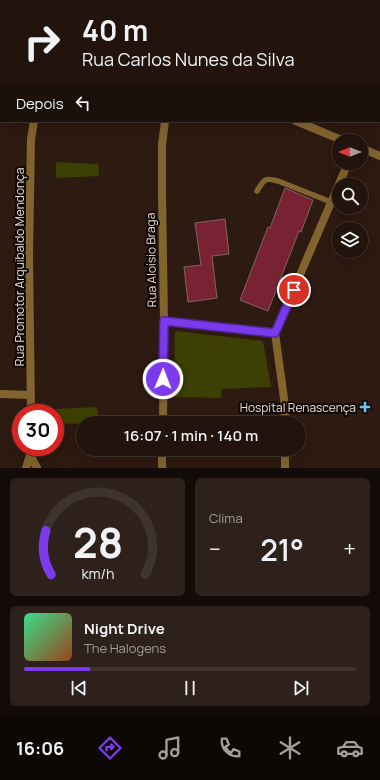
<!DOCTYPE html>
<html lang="pt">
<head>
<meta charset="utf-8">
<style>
  :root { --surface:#22140d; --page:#2e211b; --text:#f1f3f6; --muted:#a29e9d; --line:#3f332e; --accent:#7c3aed }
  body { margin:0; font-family:Manrope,sans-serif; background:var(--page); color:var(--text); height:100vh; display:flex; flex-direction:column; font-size:15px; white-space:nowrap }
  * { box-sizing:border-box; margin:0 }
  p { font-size:13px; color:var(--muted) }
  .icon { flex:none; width:22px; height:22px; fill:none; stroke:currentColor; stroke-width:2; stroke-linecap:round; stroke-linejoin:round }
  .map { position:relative; height:468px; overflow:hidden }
  .panel { display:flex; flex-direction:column; gap:10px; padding:10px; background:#130b07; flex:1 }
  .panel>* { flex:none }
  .guide { position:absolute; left:0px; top:0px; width:380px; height:122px; box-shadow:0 4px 16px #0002,0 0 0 1px var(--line); background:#22140d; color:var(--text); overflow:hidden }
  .needle { width:26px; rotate:270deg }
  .fabs { position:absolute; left:332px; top:134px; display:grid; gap:8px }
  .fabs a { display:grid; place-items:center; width:36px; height:36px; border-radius:50%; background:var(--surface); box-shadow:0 4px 16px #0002,0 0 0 1px var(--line); font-size:20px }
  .speed { position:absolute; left:12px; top:404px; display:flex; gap:8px; font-size:20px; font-weight:700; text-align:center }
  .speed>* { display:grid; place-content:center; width:52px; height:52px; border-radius:50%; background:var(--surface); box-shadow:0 4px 16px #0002,0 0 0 1px var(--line); line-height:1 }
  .speed .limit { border:6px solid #d22; background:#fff; color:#111 }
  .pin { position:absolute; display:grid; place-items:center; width:34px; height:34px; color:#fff; margin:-17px; border:2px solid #fff; border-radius:50%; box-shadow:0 1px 4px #0007 }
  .me { position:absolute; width:44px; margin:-22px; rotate:1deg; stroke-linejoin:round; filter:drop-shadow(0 0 3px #0008) }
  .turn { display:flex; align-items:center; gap:14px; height:84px; padding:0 16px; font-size:18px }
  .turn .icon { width:52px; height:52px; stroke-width:2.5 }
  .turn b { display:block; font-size:28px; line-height:34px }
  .then { display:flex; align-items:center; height:38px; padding:0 16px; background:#0003; gap:8px; font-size:15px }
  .big { font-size:30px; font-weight:600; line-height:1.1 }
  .panel .widget { flex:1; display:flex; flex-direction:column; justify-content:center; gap:6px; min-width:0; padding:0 14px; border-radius:6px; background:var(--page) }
  .panel .dial { align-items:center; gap:0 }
  .dial svg { height:104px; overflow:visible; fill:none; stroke:var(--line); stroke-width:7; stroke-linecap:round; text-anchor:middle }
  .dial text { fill:var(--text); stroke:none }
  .song { display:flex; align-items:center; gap:12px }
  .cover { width:48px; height:48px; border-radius:6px; background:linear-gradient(135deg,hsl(150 70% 55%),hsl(20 70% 35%)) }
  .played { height:4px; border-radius:2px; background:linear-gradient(90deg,var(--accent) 20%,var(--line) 20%) }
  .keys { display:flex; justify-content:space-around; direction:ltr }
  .heat { display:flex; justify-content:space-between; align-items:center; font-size:22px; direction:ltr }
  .panel .tiles { flex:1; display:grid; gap:10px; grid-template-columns:1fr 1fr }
  .widget:last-child { grid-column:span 2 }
  .trip { position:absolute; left:76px; top:416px; width:230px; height:40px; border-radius:20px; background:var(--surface); box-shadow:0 4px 16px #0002,0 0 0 1px var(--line); font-weight:600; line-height:40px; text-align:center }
  .dock { display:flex; height:64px; justify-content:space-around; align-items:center; background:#0e0805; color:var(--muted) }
  .dock .icon { width:28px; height:28px }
  .dock .selected { color:var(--accent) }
  .dock b { font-size:18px; color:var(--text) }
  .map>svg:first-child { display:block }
  .green { fill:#3c4003 }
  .building { fill:#782234; stroke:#806567 }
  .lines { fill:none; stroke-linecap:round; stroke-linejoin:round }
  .lane { stroke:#82642f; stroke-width:5.5 }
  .street { stroke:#82642f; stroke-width:8 }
  .secondary { stroke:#bb8b2d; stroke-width:8 }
  .route-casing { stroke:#51269a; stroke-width:10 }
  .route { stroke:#7c3aed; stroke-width:7 }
  .poi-dot { fill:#6fc2f4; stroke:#0f0704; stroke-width:1.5 }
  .labels { text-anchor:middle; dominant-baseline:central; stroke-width:4; stroke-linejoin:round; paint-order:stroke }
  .street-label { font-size:12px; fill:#eadcd6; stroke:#0f0704 }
  .poi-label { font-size:12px; fill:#eadcd6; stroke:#0f0704; text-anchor:end }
</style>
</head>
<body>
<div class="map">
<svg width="380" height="468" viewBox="0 0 380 468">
  <rect width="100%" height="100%" fill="#2d1a11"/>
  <g class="green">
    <polygon points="56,162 98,164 99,176 56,178"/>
    <polygon points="175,331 263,341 271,387 222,389 221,398 174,397"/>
    <polygon points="97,407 99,423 55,424 55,413 53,413 53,409"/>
  </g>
  <g class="building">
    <polygon points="285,188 313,200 301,232 299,231 268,311 240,300 268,227 270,228"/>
    <polygon points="225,219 229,254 212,256 217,298 188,302 184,267 201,265 195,223"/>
  </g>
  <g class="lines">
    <g class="lane">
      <polyline points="182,0 183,1"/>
      <polyline points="16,1 17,0"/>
      <polyline points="205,1 206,0"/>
      <polyline points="0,30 1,30"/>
      <polyline points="0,78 1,73"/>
      <path d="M257,191c7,-11 7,-14 21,-10l53,21"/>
    </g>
    <g class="street">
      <polyline points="110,1 111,0"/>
      <polyline points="296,121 344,141"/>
      <polyline points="361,148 380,156"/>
      <polyline points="164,321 275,333"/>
      <polyline points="0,394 31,395"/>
      <polyline points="31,413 29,255 31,139 34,121"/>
      <polyline points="163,423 164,321 162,193 162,145 165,121"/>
      <polyline points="285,423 285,406 275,333 348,163"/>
      <polyline points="285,449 285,468"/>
      <polyline points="30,455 37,468"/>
      <polyline points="26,468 30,455 31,447"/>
      <polyline points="162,468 162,449"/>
    </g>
    <g class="secondary">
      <polyline points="330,0 331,1"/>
      <polyline points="379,24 380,24"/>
    </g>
  </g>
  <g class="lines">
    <g class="route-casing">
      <polyline id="route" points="163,379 164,321 275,333 294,290"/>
    </g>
    <use href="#route" class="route"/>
  </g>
  <path class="poi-dot" d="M363 401h4v4h4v4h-4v4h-4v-4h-4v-4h4z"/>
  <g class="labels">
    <g class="street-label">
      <text transform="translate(151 260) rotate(-91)">Rua Aloísio Braga</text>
      <text transform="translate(19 267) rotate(-90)">Rua Promotor Arquibaldo Mendonça</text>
    </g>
    <g class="poi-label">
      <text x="356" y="407">Hospital Renascença</text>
    </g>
  </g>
</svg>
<div class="fabs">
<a><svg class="needle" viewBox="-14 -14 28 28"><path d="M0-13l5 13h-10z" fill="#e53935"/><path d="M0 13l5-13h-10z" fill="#a29e9d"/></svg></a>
<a><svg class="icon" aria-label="search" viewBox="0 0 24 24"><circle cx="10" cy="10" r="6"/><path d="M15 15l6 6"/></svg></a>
<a><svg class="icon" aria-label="layers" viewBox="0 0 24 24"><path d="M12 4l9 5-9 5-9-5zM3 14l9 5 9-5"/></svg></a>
</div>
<div class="speed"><div class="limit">30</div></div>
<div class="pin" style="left:294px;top:290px;background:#d93025"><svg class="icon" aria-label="arrive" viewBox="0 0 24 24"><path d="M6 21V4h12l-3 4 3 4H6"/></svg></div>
<svg class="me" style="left:163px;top:379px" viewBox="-20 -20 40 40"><circle r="17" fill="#7c3aed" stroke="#fff" stroke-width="3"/><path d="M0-11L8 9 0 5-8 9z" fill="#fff"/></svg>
<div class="trip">16:07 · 1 min · 140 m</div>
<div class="guide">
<div class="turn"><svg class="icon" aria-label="right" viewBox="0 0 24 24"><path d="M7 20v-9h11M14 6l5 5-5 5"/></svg><div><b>40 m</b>Rua Carlos Nunes da Silva</div></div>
<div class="then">Depois<svg class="icon" aria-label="left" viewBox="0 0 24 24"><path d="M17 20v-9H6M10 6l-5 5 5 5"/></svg></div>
</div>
</div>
<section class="panel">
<div class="tiles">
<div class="widget dial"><svg viewBox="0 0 100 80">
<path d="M14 69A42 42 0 1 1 86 69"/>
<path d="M14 69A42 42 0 0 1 10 35" stroke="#7c3aed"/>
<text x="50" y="56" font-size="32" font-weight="700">28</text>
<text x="50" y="72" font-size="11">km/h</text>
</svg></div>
<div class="widget"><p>Clima</p>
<div class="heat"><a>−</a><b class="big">21°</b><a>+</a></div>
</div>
<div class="widget">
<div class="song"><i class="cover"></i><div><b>Night Drive</b><p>The Halogens</p></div></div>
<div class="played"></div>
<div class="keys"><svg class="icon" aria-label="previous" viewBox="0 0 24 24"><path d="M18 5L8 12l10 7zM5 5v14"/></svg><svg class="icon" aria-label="pause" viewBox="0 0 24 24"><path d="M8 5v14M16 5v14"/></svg><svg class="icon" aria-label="next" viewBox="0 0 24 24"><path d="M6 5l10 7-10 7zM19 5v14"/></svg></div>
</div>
</div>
</section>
<nav class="dock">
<b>16:06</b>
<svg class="icon selected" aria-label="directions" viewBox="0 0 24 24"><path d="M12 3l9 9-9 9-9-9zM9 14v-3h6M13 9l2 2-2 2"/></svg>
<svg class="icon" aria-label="music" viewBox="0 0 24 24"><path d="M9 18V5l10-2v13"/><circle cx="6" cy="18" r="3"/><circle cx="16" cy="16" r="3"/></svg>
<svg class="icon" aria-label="phone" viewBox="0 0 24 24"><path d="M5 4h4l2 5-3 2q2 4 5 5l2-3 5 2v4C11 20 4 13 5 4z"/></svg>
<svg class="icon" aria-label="climate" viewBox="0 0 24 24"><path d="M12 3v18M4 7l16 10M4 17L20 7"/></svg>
<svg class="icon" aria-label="car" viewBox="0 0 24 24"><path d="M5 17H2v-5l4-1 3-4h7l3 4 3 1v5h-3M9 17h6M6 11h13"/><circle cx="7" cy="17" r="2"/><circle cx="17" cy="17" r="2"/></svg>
</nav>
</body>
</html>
